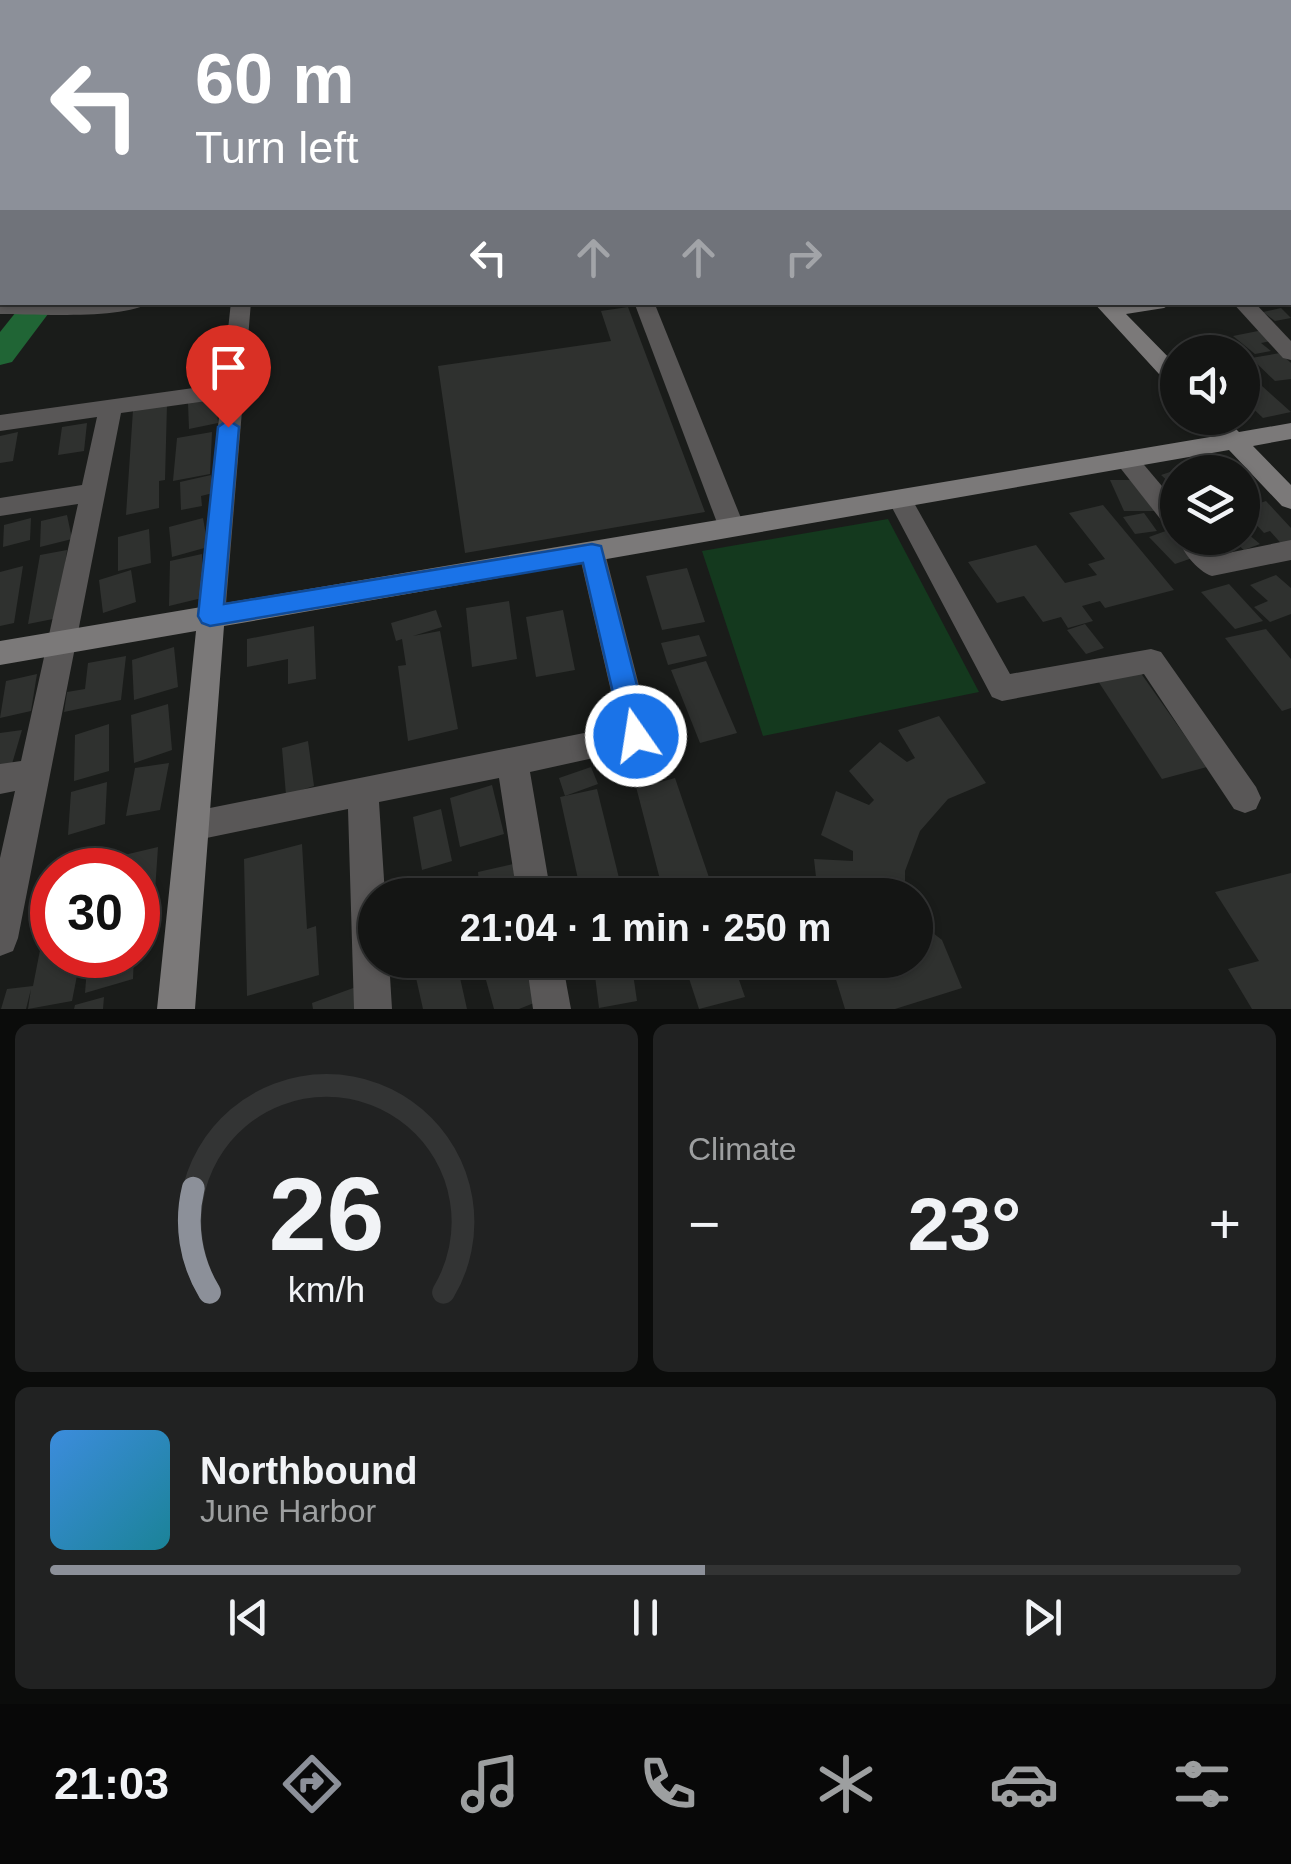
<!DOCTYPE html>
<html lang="en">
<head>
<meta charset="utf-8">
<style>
  :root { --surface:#141514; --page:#212222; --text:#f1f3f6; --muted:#9d9fa0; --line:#333434; --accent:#8c9099 }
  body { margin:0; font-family:Helvetica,sans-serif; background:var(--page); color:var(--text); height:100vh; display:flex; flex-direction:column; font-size:38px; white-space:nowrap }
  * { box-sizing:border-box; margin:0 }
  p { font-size:32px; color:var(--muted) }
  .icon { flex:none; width:55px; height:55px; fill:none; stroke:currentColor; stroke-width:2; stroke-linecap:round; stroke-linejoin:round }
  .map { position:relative; height:1009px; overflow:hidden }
  .side { display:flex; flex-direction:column; gap:15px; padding:15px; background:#0b0c0b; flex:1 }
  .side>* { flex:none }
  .hud { position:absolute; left:0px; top:0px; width:1292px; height:305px; box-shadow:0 2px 8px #0004,0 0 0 2px var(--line); background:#8c9099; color:#fff; overflow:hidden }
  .tools { position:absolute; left:1160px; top:335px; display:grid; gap:20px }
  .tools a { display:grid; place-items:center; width:100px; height:100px; border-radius:50%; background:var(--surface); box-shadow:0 2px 8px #0004,0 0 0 2px var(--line); font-size:50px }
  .speed { position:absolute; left:30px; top:848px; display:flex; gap:20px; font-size:50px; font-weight:700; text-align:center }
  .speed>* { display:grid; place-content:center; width:130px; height:130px; border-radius:50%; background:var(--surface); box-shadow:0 2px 8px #0004,0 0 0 2px var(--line); line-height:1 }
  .speed .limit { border:15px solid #d22; background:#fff; color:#111 }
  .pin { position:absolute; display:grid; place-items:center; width:85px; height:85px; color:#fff; margin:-102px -42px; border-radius:50% 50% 50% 0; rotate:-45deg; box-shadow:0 0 10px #0007 }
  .pin .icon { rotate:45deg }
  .me { position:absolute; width:110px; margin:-55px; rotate:347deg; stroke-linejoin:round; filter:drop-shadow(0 0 8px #0008) }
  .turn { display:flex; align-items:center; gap:35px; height:210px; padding:0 30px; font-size:45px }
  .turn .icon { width:130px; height:130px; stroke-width:2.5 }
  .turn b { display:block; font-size:70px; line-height:85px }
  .lanes { display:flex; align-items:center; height:95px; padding:0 30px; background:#0003; justify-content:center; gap:50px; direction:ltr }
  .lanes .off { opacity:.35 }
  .big { font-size:75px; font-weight:800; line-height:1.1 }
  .side .widget { flex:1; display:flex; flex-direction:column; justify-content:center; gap:15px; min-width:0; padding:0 35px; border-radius:15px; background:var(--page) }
  .side .dial { align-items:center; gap:0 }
  .dial svg { height:260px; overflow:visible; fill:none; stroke:var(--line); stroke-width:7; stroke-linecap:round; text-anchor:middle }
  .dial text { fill:var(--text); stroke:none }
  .song { display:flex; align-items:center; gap:30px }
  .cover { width:120px; height:120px; border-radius:15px; background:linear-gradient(135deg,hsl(210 70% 55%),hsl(190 70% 35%)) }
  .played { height:10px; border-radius:5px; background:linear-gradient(90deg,var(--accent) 55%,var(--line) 55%) }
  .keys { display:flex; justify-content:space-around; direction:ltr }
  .heat { display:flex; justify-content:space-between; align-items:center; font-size:55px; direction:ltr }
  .side .tiles { flex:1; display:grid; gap:15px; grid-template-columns:1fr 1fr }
  .widget:last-child { grid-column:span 2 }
  .trip { position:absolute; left:358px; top:878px; width:575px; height:100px; border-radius:50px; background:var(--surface); box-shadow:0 2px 8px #0004,0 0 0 2px var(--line); font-weight:800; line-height:100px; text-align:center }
  .tab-bar { display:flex; height:160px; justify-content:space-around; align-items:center; background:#080808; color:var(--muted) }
  .tab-bar .icon { width:70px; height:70px }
  .tab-bar .current { color:var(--accent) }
  .tab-bar b { font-size:45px; color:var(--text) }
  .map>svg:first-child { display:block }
  .green { fill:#14391e }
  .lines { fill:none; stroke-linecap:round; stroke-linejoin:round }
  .river { fill:#206535; fill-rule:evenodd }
  .building { fill:#2f312f }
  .path { stroke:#696b69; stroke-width:2.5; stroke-dasharray:2.5 5; stroke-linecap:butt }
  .street { fill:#595757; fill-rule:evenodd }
  .secondary { fill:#7b7979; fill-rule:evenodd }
  .highway { fill:#afabac; fill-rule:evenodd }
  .route { fill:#1a73e8; stroke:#114b97; stroke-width:2.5 }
</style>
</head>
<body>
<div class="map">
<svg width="1291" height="1009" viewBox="0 0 1291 1009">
  <rect width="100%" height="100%" fill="#1a1c1a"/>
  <polygon class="green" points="888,519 979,692 763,736 702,551"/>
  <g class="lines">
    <polygon class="river" points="24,302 57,302 12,362 0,365 0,332"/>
  </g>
  <g class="building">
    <polygon points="628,307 705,512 465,553 438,366 611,341 601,311"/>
    <polygon points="1281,308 1291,318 1275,321 1263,312"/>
    <polygon points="1263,330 1275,340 1261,343 1271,351 1255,354 1233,336"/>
    <polygon points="1280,353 1291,363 1291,379 1275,381 1251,358"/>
    <polygon points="1242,368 1291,412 1263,418 1242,398"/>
    <polygon points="216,397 218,423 189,429 188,403"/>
    <polygon points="167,404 165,480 159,481 159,508 126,515 133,410"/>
    <polygon points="87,423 84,451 58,455 62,427"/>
    <polygon points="18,432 13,461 0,463 0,436"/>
    <polygon points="212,432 210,474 173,481 177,438"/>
    <polygon points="1223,459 1238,472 1212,472 1204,465"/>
    <polygon points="1185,467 1191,472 1178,472 1178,490 1161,475"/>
    <polygon points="211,475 213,493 201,496 202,506 181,510 180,482"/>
    <polygon points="1110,480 1143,480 1158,511 1124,511"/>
    <polygon points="1266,501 1291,528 1291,548 1286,549 1270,531 1264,533 1242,509"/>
    <polygon points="1103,505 1174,590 1105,608 1100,601 1082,606 1093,621 1068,628 1061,617 1043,622 1024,596 997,603 968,562 1036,545 1065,583 1097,575 1088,564 1105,559 1069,513"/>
    <polygon points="1144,513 1157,531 1135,534 1123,517"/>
    <polygon points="67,515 72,539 40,547 41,521"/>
    <polygon points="31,518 30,540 3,547 4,525"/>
    <polygon points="203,518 208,547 172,557 169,527"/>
    <polygon points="1174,528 1178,538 1201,555 1175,564 1149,537"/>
    <polygon points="149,529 151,563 118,571 118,537"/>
    <polygon points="1242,529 1260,544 1244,550 1237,544 1229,547 1219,538 1242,538"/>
    <polygon points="67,550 58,618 28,624 40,555"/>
    <polygon points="202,554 202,598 169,606 170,561"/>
    <polygon points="23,566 14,623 0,626 0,572"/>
    <polygon points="687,568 705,622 662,630 646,576"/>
    <polygon points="131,570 136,602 103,613 99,580"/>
    <polygon points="1276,575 1291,588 1291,614 1270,622 1254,607 1268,601 1250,585"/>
    <polygon points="1229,584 1263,621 1235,629 1201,592"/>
    <polygon points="509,601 517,659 472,667 466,608"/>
    <polygon points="436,610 442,627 413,636 440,631 458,729 408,741 398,666 406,665 402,639 396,641 391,623"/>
    <polygon points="563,610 575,670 536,677 526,617"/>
    <polygon points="1085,624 1104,648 1086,654 1067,630"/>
    <polygon points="314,626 316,679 288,684 288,659 247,667 247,639"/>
    <polygon points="1266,629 1291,659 1291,708 1282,711 1225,638"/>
    <polygon points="699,635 707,656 668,665 661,643"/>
    <polygon points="174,647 178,687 134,700 132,660"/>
    <polygon points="126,656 121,700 64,712 67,692 85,689 88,663"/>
    <polygon points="706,661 737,733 700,743 671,670"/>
    <polygon points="1140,672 1207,767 1162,779 1098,681"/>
    <polygon points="37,674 31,711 0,718 6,681"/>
    <polygon points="168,704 172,750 134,763 131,715"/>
    <polygon points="939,716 986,783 948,799 920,831 905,871 905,895 818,895 814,859 853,861 853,851 821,835 836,791 869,805 874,800 849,771 880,742 907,762 915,758 898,730"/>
    <polygon points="109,724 109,771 74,781 75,735"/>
    <polygon points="22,730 9,774 0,776 0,733"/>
    <polygon points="308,741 314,786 286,795 282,748"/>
    <polygon points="621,754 630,769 618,775 610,759"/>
    <polygon points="649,758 657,783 675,778 715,895 664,895 634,779 638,778 633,762"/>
    <polygon points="169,763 160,810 126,816 135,768"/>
    <polygon points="591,767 598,784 565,796 559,778"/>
    <polygon points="107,782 105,824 68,835 71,792"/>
    <polygon points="492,785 504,834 460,847 450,798"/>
    <polygon points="597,789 620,882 581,893 560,797"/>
    <polygon points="441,809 452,861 422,870 413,817"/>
    <polygon points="302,844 307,929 316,926 319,975 247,996 244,859"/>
    <polygon points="158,847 154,906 138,910 138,870 118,870 120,856"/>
    <polygon points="92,850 93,870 60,870 60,861"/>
    <polygon points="513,864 517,895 480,895 478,872"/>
    <polygon points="1291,873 1291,1009 1252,1009 1228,969 1259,961 1215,892"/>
    <polygon points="52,884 52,922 43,925 44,887"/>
    <polygon points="915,919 942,940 962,988 895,1009 845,1009 830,960 915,960"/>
    <polygon points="52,938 52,955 81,955 72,1001 28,1009 31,989 26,1009 1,1009 7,989 33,986 42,940"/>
    <polygon points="88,955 134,955 133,979 85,993"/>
    <polygon points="412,960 456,960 467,1009 423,1009"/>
    <polygon points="526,960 539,1001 519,1009 494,1009 481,962"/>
    <polygon points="593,960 631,960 637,1001 599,1008"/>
    <polygon points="683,960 732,960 745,997 699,1009"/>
    <polygon points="356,987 359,1009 313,1009 312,1003"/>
    <polygon points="104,997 103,1009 74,1009 75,1005"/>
  </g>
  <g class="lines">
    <polyline class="path" points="1188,0 1192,2"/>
    <g class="street">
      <rect x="481" y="0" width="12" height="2"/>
      <polygon points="701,0 717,0 718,2 700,2"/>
      <polygon points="1071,0 1086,0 1087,2 1072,2"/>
      <rect x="1290" y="170" width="1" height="10"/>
      <rect x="1290" y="278" width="1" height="12"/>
      <path d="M0,302h150c-23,18 -118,12 -150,12z"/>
      <polygon points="231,302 251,302 225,616 221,624 211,627 201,624 197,616 221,399 121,413 18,938 13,951 0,956 0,858 15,791 0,794 0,764 21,761 78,504 0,516 0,498 82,485 97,417 0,431 0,415 222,384"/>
      <polygon points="634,302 654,302 745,528 741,535 723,535 719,528"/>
      <polygon points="1232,302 1254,302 1291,341 1291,360 1283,358"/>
      <polygon points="1126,451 1134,453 1178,505 1178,532 1169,530 1118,465 1114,459"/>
      <polygon points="900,491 909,494 1010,674 1151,649 1161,652 1256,787 1261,798 1256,809 1245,813 1234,809 1144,674 1002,701 992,697 888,500"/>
      <path d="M1178,535l25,3 15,17 73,-15v20l-79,16c-15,-5 -32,-26 -34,-41z"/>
      <polygon points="592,543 601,546 605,553 652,736 648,746 530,772 551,895 517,895 499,778 379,802 385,895 375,895 375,960 389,960 392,1009 354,1009 348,809 192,841 180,836 176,825 180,814 619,726 579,553 583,546"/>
      <polygon points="526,960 562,960 571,1009 533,1009"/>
    </g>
    <g class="secondary">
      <polygon points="813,0 826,0 827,2 814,2"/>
      <rect x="1290" y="222" width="1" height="12"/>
      <polygon points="1093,302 1174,302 1164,308 1126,314 1178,367 1178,388 1170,386"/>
      <polygon points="1201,418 1225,418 1239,432 1291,423 1291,439 1253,446 1291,485 1291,509 1282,506 1229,450 224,626 195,1009 157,1009 196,631 0,665 0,641 1216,436"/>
    </g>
    <rect class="highway" x="1290" y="135" width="1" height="12"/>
  </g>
  <polygon class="route" points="228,420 239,427 224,604 592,544 601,546 650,736 646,745 636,749 627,745 623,736 583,563 210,626 202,623 198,616 218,427"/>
</svg>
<div class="tools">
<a><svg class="icon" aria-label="sound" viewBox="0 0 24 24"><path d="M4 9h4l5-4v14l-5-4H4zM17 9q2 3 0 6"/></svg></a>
<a><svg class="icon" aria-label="layers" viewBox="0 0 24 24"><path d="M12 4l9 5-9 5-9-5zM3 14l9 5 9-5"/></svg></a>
</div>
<div class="speed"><div class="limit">30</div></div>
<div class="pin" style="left:228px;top:427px;background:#d93025"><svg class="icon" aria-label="arrive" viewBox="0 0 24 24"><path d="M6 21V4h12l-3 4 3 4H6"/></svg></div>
<svg class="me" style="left:636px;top:736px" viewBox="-20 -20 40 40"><circle r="17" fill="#1a73e8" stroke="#fff" stroke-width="3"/><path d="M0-11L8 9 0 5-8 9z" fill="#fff"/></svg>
<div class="trip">21:04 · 1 min · 250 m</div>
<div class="hud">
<div class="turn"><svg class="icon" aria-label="left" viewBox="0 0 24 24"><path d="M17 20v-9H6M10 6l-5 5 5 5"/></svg><div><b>60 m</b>Turn left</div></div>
<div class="lanes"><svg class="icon" aria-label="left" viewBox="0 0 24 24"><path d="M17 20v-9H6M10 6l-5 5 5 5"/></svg><svg class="icon off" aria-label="ahead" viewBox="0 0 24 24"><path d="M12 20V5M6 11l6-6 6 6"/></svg><svg class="icon off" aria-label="ahead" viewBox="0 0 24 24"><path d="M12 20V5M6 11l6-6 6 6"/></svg><svg class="icon off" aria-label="right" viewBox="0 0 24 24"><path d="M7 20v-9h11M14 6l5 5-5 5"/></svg></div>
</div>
</div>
<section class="side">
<div class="tiles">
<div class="widget dial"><svg viewBox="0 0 100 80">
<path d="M14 69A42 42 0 1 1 86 69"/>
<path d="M14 69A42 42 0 0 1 9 37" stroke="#8c9099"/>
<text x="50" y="56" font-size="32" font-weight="700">26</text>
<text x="50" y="72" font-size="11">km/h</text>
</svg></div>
<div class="widget"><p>Climate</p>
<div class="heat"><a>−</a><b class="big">23°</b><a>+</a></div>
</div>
<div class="widget">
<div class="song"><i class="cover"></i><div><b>Northbound</b><p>June Harbor</p></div></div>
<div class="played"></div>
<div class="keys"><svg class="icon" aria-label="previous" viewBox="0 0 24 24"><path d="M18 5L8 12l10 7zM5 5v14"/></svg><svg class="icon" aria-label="pause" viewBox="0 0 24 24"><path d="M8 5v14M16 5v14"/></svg><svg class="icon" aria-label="next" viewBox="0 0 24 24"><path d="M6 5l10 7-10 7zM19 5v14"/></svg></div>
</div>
</div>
</section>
<nav class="tab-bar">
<b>21:03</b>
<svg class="icon current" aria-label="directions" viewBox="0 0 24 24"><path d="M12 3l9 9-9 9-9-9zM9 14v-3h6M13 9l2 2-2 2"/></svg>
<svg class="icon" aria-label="music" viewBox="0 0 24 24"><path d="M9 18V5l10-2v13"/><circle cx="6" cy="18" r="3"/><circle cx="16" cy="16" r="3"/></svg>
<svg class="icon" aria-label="phone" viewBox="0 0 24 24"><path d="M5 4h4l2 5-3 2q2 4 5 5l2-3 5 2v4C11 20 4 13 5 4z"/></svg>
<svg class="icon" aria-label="climate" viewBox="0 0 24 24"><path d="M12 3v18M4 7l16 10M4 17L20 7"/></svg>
<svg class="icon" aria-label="car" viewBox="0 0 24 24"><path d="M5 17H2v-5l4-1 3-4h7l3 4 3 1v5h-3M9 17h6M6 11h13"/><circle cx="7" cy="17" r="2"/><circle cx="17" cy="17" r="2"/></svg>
<svg class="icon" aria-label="filters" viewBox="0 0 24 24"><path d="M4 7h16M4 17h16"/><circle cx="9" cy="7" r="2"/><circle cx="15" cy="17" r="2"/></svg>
</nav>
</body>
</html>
